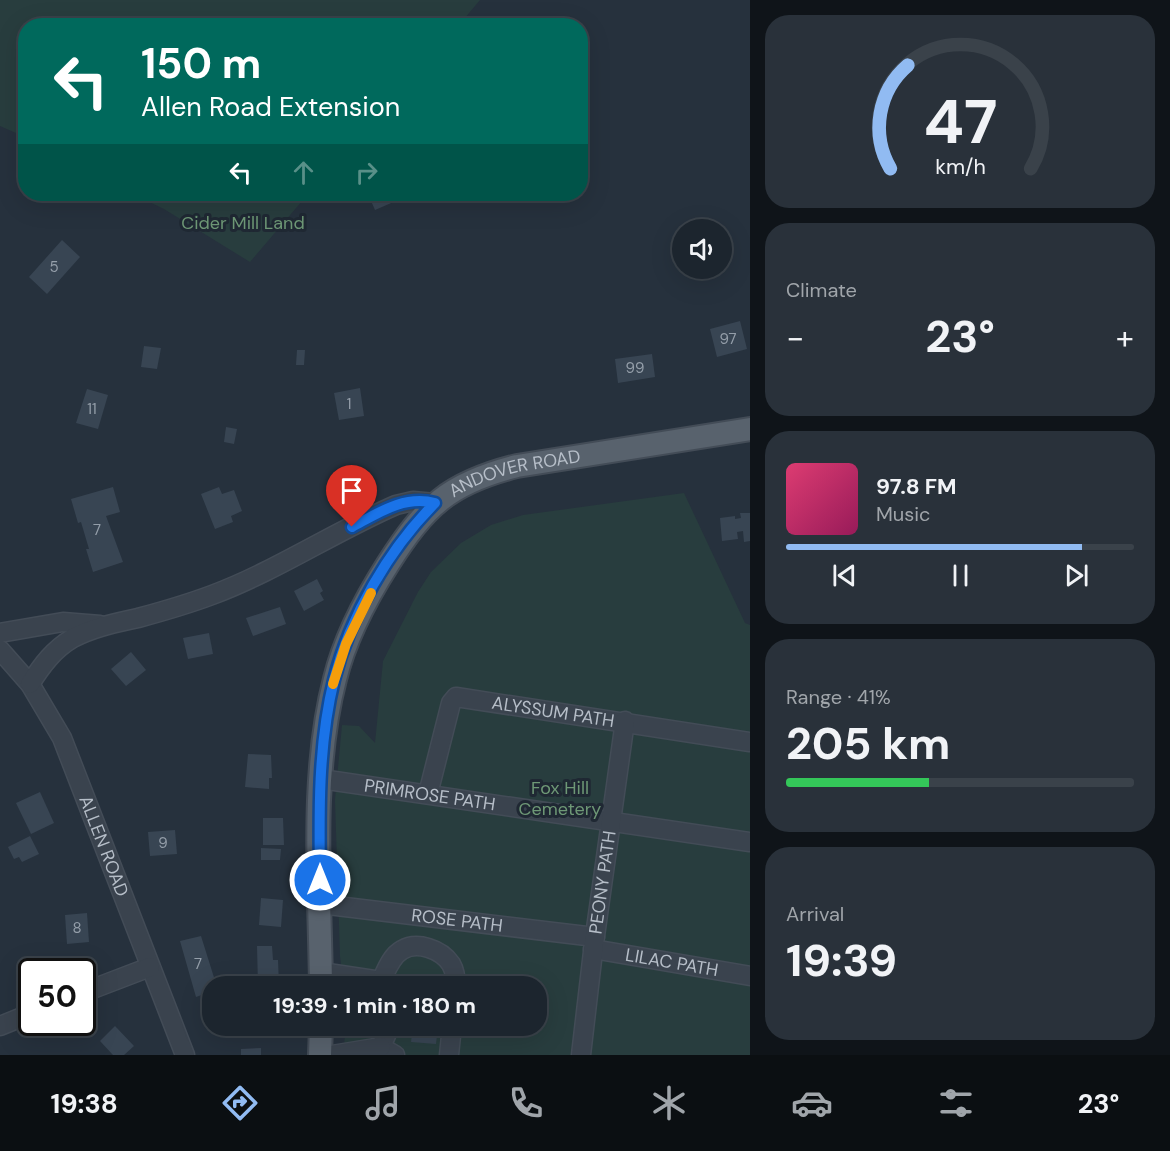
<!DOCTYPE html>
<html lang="en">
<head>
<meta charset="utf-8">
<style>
  :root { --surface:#1c252e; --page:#29313a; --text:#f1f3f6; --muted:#a0a5aa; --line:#3a424a; --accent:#91bbf2 }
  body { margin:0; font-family:"DM Sans",sans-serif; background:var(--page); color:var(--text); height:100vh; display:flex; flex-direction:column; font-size:22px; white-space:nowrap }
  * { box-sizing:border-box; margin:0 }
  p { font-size:20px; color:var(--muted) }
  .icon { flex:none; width:33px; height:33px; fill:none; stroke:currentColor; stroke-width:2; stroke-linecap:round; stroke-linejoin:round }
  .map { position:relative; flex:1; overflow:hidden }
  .sheet { display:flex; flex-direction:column; gap:15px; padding:15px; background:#0f1419; width:420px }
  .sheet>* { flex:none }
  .hud { position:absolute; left:18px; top:18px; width:570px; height:183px; border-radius:24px; box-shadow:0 6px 24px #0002,0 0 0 2px var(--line); background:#00695c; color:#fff; overflow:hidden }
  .buttons { position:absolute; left:672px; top:219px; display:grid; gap:12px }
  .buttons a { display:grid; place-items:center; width:60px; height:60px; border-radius:50%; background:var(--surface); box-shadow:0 6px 24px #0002,0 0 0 2px var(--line); font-size:30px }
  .speed { position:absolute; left:18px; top:958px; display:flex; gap:12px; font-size:30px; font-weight:700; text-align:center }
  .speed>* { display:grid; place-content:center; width:78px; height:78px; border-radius:50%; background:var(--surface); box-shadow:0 6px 24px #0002,0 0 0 2px var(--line); line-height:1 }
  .speed .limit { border:3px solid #111; border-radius:9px; background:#fff; color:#111 }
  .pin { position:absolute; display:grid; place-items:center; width:51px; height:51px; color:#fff; margin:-62px -26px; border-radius:50% 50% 50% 0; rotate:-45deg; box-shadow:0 0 6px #0007 }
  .pin .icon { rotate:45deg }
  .me { position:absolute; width:66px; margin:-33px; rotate:0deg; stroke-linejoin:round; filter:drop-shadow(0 0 4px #0008) }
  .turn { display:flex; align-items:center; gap:21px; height:126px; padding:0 24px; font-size:27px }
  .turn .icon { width:78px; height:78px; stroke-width:2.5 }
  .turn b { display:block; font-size:42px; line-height:51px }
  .lanes { display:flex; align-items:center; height:57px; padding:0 24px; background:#0003; justify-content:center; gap:30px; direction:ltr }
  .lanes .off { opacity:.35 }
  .big { font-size:45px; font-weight:700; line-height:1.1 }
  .sheet .tile { flex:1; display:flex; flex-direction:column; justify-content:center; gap:9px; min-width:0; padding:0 21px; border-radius:24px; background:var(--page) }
  .sheet .dial { align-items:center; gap:0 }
  .dial svg { height:156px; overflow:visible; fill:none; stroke:var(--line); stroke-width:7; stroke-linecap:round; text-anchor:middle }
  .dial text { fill:var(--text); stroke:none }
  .song { display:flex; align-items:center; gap:18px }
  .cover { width:72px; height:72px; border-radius:9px; background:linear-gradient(135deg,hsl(340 70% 55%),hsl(330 70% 35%)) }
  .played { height:6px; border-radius:3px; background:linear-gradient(90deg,var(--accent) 85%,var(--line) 85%) }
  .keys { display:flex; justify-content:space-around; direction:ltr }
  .heat { display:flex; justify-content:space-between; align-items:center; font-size:33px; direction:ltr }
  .charge { height:9px; border-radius:4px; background:linear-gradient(90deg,#34c759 41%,var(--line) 0) }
  .trip { position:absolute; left:202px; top:976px; width:345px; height:60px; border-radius:24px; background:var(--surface); box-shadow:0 6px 24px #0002,0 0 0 2px var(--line); font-weight:700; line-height:60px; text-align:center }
  .menu { display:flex; height:96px; justify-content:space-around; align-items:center; background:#0b0f12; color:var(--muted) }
  .menu .icon { width:42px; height:42px }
  .menu .on { color:var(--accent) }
  .menu b { font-size:27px; color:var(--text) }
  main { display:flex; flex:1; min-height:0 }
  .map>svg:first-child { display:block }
  .green { fill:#283d3e }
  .building { fill:#384553 }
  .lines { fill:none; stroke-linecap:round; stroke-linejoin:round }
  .minor-casing { stroke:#434c57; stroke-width:21 }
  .major-casing { stroke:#434c57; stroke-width:26 }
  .minor { stroke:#3a434e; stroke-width:18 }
  .major { stroke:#58626d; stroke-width:22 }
  .route-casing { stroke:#114b97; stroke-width:15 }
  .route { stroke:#1a73e8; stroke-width:10 }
  .slow { stroke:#f59e0b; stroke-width:10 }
  .labels { text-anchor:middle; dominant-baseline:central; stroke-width:6; stroke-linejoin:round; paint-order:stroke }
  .number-label { font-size:15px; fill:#949ea9 }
  .park-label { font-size:18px; fill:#6e9876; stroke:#1f2833 }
  .street-label { font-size:18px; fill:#b6bec8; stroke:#1f2833 }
</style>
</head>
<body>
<main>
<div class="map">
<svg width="750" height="1055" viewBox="0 0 750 1055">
  <rect width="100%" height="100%" fill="#26313d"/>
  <g class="green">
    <polygon points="0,0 480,0 459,25 26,26 25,137 0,126"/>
    <polygon points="133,194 308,194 250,262 164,209"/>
    <polygon points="684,493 745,623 750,625 750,1055 343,1055 346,1026 537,1026 537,987 344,987 340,956 335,800 342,725 359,726 375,743 383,661 418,592 431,572 461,543 491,525 523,515"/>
  </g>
  <g class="building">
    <polygon points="368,194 412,194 375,210"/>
    <polygon points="62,240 80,257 47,294 29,277"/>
    <polygon points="740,321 747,349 717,357 710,329"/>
    <polygon points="144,346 161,348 157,369 141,367"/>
    <polygon points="297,350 305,350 304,365 296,365"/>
    <polygon points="652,354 655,377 618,383 615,359"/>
    <polygon points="360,388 364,416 339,420 334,393"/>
    <polygon points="87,389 108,395 98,429 76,423"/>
    <polygon points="226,427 237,429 234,444 224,442"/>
    <polygon points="113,487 120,512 106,516 123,562 93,572 86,549 89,549 81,522 78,523 71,499"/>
    <polygon points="219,487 222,494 234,490 242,511 231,516 233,522 215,529 201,494"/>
    <polygon points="740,513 750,513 750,541 744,542 743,531 737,532 738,539 722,541 720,518 735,516 735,519 741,518"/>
    <polygon points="317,579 323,591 320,593 324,600 304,611 294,591"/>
    <polygon points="280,607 286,624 253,636 246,618"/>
    <polygon points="209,633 213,654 188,659 183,638"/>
    <polygon points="131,652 146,670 126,686 111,669"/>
    <polygon points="248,754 271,755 272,778 269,778 269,789 245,787"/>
    <polygon points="40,792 54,823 31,834 16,803"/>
    <polygon points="263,818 283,818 284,845 263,845"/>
    <polygon points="175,830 177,854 150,856 148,832"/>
    <polygon points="30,836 39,854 22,862 19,857 14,859 8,847"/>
    <polygon points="261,848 281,849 280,860 261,860"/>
    <polygon points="261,898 283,900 281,927 259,925"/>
    <polygon points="87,913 89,942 67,944 65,915"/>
    <polygon points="201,936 217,987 213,987 213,991 196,997 180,941"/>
    <polygon points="257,946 272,946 273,960 278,960 279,985 258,986"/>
    <polygon points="418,977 443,980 442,987 417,987"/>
    <polygon points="115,1026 134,1046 124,1055 113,1055 100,1041"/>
    <polygon points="413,1026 438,1026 436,1044 411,1042"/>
    <polygon points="261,1048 261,1055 241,1055 241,1049"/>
  </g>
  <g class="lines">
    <g class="minor-casing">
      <g id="minor">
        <polyline points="0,633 63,622 100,625"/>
        <path id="s1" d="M0,650l30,34 32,54 123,317"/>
        <path d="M30,684c12,-19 24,-35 43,-46 21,-11 43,-15 65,-20 26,-7 50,-14 74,-23 64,-24 122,-63 184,-90l17,-4 22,2"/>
        <path id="s2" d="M321,779l429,63"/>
        <path id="s3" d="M428,794l23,-91 5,-6 294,45"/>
        <path id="s4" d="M320,904l275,33"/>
        <path id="s5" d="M593,949l157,27"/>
        <polyline points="321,972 381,981"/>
        <path d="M384,987l-3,-6c5,-10 10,-25 21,-31 15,-9 39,-1 49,14 4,7 5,16 5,23"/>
        <polyline points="82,993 150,967"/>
        <polyline points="0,1026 32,1013"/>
        <polyline points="390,1026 381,1047 395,1055"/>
        <polyline points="332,1055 381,1047"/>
        <polyline points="449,1055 452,1026"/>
        <path id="s6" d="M581,1055l13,-112 31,-222"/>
      </g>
    </g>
    <g class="major-casing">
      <g id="major">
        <path id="s7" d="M321,987c-1,-98 -11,-212 14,-308 10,-41 30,-79 53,-115 37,-58 61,-81 129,-98l233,-37"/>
        <polyline points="320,1055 321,1026"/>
      </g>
    </g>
    <use href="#minor" class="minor"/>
    <use href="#major" class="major"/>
  </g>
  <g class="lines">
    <g class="route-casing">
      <path id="route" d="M320,880c-1,-67 -2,-135 14,-200 16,-64 55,-131 101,-177 -31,-8 -57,10 -83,24"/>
    </g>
    <use href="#route" class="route"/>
    <polyline class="slow" points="333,684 346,644 371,593"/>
  </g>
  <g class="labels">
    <g class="number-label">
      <text x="54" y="267">5</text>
      <text x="728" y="339">97</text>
      <text x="635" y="368">99</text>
      <text x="349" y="404">1</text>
      <text x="92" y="409">11</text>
      <text x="97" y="530">7</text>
      <text x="163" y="843">9</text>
      <text x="77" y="928">8</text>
      <text x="198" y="964">7</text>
    </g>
    <g class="park-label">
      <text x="243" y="223">Cider Mill Land</text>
      <text x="560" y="788">Fox Hill<tspan x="560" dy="21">Cemetery</tspan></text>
    </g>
    <g class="street-label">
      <text stroke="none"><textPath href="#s7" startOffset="600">ANDOVER ROAD</textPath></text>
      <text stroke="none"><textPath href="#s3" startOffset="200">ALYSSUM PATH</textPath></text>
      <text stroke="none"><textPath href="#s2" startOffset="110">PRIMROSE PATH</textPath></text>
      <text stroke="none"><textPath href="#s1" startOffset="224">ALLEN ROAD</textPath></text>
      <text stroke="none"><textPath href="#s6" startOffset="174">PEONY PATH</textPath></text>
      <text stroke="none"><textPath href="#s4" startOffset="138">ROSE PATH</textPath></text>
      <text stroke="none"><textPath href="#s5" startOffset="80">LILAC PATH</textPath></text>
    </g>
  </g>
</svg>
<div class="buttons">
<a><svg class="icon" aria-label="sound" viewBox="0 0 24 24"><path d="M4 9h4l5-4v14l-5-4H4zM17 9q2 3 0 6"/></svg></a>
</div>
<div class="speed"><div class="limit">50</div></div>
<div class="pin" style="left:352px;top:527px;background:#d93025"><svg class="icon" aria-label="arrive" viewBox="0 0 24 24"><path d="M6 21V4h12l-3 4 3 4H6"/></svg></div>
<svg class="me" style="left:320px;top:880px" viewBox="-20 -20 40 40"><circle r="17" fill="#1a73e8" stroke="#fff" stroke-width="3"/><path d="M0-11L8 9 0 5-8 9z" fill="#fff"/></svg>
<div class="trip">19:39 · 1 min · 180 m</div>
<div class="hud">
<div class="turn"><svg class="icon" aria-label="left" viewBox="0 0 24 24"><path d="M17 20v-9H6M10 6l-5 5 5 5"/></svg><div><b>150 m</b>Allen Road Extension</div></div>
<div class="lanes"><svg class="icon" aria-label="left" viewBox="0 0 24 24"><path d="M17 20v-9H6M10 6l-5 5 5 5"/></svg><svg class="icon off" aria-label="ahead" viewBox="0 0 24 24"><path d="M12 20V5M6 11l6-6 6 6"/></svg><svg class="icon off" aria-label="right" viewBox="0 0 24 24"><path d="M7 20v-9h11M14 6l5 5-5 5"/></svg></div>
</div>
</div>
<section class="sheet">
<div class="tile dial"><svg viewBox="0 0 100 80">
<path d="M14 69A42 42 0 1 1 86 69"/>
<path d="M14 69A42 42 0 0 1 23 16" stroke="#91bbf2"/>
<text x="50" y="56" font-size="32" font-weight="700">47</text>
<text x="50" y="72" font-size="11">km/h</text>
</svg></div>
<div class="tile"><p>Climate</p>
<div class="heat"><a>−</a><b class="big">23°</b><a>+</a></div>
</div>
<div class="tile">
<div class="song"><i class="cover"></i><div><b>97.8 FM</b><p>Music</p></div></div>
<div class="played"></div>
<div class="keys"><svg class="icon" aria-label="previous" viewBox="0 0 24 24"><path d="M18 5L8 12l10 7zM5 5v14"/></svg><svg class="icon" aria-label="pause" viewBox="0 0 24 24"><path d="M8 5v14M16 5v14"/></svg><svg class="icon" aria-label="next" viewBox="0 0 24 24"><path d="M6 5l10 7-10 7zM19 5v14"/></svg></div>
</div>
<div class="tile"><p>Range · 41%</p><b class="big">205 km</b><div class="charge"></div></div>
<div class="tile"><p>Arrival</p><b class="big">19:39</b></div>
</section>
</main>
<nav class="menu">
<b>19:38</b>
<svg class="icon on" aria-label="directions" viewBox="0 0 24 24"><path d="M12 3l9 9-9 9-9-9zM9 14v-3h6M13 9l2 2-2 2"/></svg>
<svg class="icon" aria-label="music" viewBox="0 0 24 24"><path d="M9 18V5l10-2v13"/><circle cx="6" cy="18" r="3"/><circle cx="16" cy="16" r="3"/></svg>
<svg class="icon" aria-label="phone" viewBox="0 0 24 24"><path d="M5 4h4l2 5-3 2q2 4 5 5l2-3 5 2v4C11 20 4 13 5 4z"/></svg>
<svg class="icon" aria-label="climate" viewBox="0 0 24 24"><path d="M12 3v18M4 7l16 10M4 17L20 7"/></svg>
<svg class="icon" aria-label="car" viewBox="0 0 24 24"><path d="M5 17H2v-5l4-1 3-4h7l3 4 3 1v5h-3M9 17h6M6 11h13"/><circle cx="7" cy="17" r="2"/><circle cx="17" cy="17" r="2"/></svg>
<svg class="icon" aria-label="filters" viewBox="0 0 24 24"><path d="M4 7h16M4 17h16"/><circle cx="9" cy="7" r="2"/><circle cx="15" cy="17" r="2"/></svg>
<b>23°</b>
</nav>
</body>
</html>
